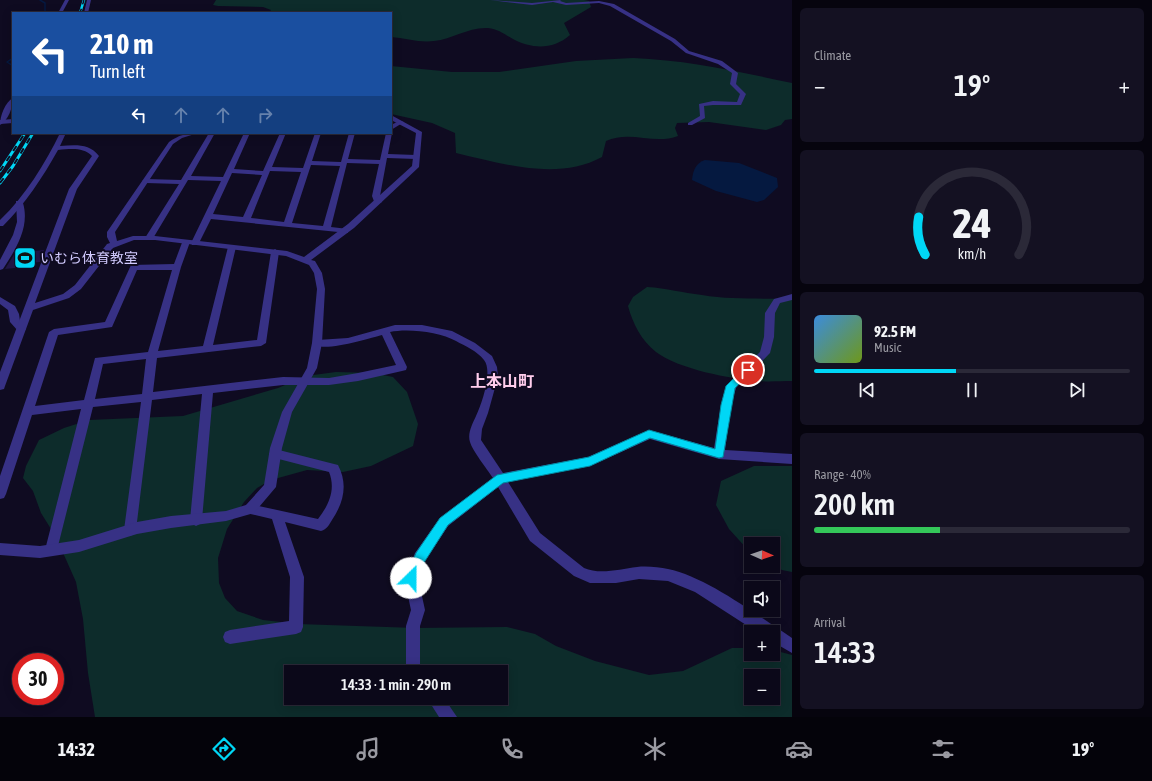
<!DOCTYPE html>
<html lang="en">
<head>
<meta charset="utf-8">
<style>
  :root { --surface:#0b0819; --page:#141122; --text:#f1f3f6; --muted:#9a9aa2; --line:#2b2938; --accent:#00d7f6 }
  body { margin:0; font-family:"Asap Condensed","Noto Sans JP",sans-serif; background:var(--page); color:var(--text); height:100vh; display:flex; flex-direction:column; font-size:15px; white-space:nowrap }
  * { box-sizing:border-box; margin:0 }
  p { font-size:13px; color:var(--muted) }
  .icon { flex:none; width:22px; height:22px; fill:none; stroke:currentColor; stroke-width:2; stroke-linecap:round; stroke-linejoin:round }
  .map { position:relative; flex:1; overflow:hidden }
  .panel { display:flex; flex-direction:column; gap:8px; padding:8px; background:#06040e; width:360px }
  .panel>* { flex:none }
  .top-card { position:absolute; left:12px; top:12px; width:380px; height:122px; border-radius:0px; box-shadow:0 2px 10px #0003,0 0 0 1px var(--line); background:#1a4fa0; color:#fff; overflow:hidden }
  .needle { width:26px; rotate:92deg }
  .controls { position:absolute; left:744px; top:537px; display:grid; gap:8px }
  .controls a { display:grid; place-items:center; width:36px; height:36px; border-radius:0px; background:var(--surface); box-shadow:0 2px 10px #0003,0 0 0 1px var(--line); font-size:20px }
  .speed { position:absolute; left:12px; top:653px; display:flex; gap:8px; font-size:20px; font-weight:700; text-align:center }
  .speed>* { display:grid; place-content:center; width:52px; height:52px; border-radius:50%; background:var(--surface); box-shadow:0 2px 10px #0003,0 0 0 1px var(--line); line-height:1 }
  .speed .limit { border:6px solid #d22; background:#fff; color:#111 }
  .pin { position:absolute; display:grid; place-items:center; width:34px; height:34px; color:#fff; margin:-17px; border:2px solid #fff; border-radius:50%; box-shadow:0 1px 4px #0007 }
  .me { position:absolute; width:44px; margin:-22px; rotate:23deg; stroke-linejoin:round; filter:drop-shadow(0 0 3px #0008) }
  .turn { display:flex; align-items:center; gap:14px; height:84px; padding:0 12px; font-size:18px }
  .turn .icon { width:52px; height:52px; stroke-width:2.5 }
  .turn b { display:block; font-size:28px; line-height:34px }
  .lanes { display:flex; align-items:center; height:38px; padding:0 12px; background:#0003; justify-content:center; gap:20px; direction:ltr }
  .lanes .off { opacity:.35 }
  .big { font-size:30px; font-weight:600; line-height:1.1 }
  .panel .tile { flex:1; display:flex; flex-direction:column; justify-content:center; gap:6px; min-width:0; padding:0 14px; border-radius:6px; background:var(--page) }
  .panel .dial { align-items:center; gap:0 }
  .dial svg { height:104px; overflow:visible; fill:none; stroke:var(--line); stroke-width:7; stroke-linecap:round; text-anchor:middle }
  .dial text { fill:var(--text); stroke:none }
  .song { display:flex; align-items:center; gap:12px }
  .cover { width:48px; height:48px; border-radius:6px; background:linear-gradient(135deg,hsl(210 70% 55%),hsl(80 70% 35%)) }
  .played { height:4px; border-radius:2px; background:linear-gradient(90deg,var(--accent) 45%,var(--line) 45%) }
  .keys { display:flex; justify-content:space-around; direction:ltr }
  .heat { display:flex; justify-content:space-between; align-items:center; font-size:22px; direction:ltr }
  .charge { height:6px; border-radius:3px; background:linear-gradient(90deg,#34c759 40%,var(--line) 0) }
  .trip { position:absolute; left:284px; top:665px; width:224px; height:40px; border-radius:0px; background:var(--surface); box-shadow:0 2px 10px #0003,0 0 0 1px var(--line); font-weight:600; line-height:40px; text-align:center }
  .tab-bar { display:flex; height:64px; justify-content:space-around; align-items:center; background:#04030a; color:var(--muted) }
  .tab-bar .icon { width:28px; height:28px }
  .tab-bar .active { color:var(--accent) }
  .tab-bar b { font-size:18px; color:var(--text) }
  main { display:flex; flex:1; min-height:0 }
  .map>svg:first-child { display:block }
  .green { fill:#0d2c2b; fill-rule:evenodd }
  .water { fill:#051940 }
  .lines { fill:none; stroke-linecap:round; stroke-linejoin:round }
  .stream { stroke:#051940; stroke-width:1.5 }
  .building { fill:#201544 }
  .minor { fill:#373185; fill-rule:evenodd }
  .tertiary { fill:#373185; fill-rule:evenodd }
  .rail-far1-casing { stroke:#00d7f6; stroke-width:2.5 }
  .rail-casing { stroke:#00d7f6; stroke-width:3 }
  .rail-far1 { stroke:#0f0b21; stroke-width:1.5; stroke-dasharray:4.5; stroke-linecap:butt }
  .rail { stroke:#0f0b21; stroke-width:2; stroke-dasharray:6; stroke-linecap:butt }
  .route { fill:#00d7f6; stroke:#008ca0 }
  .labels { text-anchor:middle; dominant-baseline:central; stroke-width:4; stroke-linejoin:round; paint-order:stroke }
  .poi-label { font-size:14px; fill:#d2cbff; stroke:#0f0b21; text-anchor:start }
  .quarter-label { font-size:16px; font-weight:bold; fill:#ffcdec; stroke:#0f0b21 }
</style>
</head>
<body>
<main>
<div class="map">
<svg width="792" height="717" viewBox="0 0 792 717">
  <rect width="100%" height="100%" fill="#0f0b21"/>
  <g class="green">
    <path d="M216,0h368l5,1 2,6 -27,16 6,12c-17,15 -38,14 -57,4 -9,-5 -15,-10 -25,-11 -20,-1 -35,11 -54,13 -14,2 -29,-3 -43,-4v-24h-122l2,-3 -8,-3 -45,-1 -5,-1z"/>
    <path d="M633,58c54,2 107,14 159,25v36l-7,1 -4,5 -15,5 -57,-8 -32,1 -2,5 3,8c-24,9 -48,-6 -72,5l-4,16c-44,24 -99,7 -146,-4l-1,-20 -23,-10 -41,-9v-48l61,6h47l77,-11z"/>
    <path d="M647,287c20,1 35,6 55,8 29,5 60,3 90,4v82c-11,0 -23,1 -34,0 -27,-2 -80,-12 -102,-29 -15,-12 -23,-28 -28,-46l5,-9z"/>
    <path d="M336,372l37,1 20,4 14,15 11,32 -5,22 -42,20 -28,6 -36,-2 -36,10 -14,8 -13,14 -17,27 -9,29 1,25 6,15 12,13 26,9 35,4 118,4 91,-1 28,7 21,12 39,15 54,14 34,-4 49,-23h19v6h22v-4l19,5v62h-697l-7,-44 -5,-54 -7,-37 -20,-45 -15,-24 -8,-22 -10,-13 3,-12 13,-26 25,-12 25,-8 94,-4 95,-28 28,-12zM291,672h210v26h-210zM751,676h22v22h-22z"/>
    <polygon points="754,466 792,466 792,572 782,570 773,565 773,544 751,544 751,552 749,551 729,529 716,505 721,481"/>
  </g>
  <path class="water" d="M705,160l34,3 38,15 1,9 -14,13 -7,2 -41,-11 -24,-11c1,-10 4,-17 13,-20z"/>
  <g class="lines">
    <g class="stream">
      <polyline points="40,0 45,3 45,11 47,13"/>
      <polyline points="13,58 7,62 13,66"/>
    </g>
  </g>
  <polygon class="building" points="44,250 40,262 18,264 15,268 5,269 15,253"/>
  <g class="lines">
    <g class="minor">
      <polygon points="87,0 91,0 88,13 84,13"/>
      <polygon points="490,0 532,3 561,0 560,1 566,3 599,1 614,4 675,39 689,51 722,61 738,73 736,84 746,94 741,105 713,105 704,106 705,118 692,125 688,125 688,123 700,116 699,104 713,101 737,102 740,94 730,84 732,73 718,64 686,53 671,41 610,6 599,3 566,5 553,2 532,5"/>
      <polygon points="13,119 13,123 0,124 0,120"/>
      <polygon points="399,121 404,122 391,130 391,125"/>
      <path d="M391,132l1,1 -4,21 28,1 3,2 -3,2 -29,-1 -7,38 2,6 -4,2h-3l-3,-8 7,-32 -32,-1 -16,64 17,2v4l-137,-14 -13,26h-6l-1,-2 30,-62 -33,-1 -36,60h-6l-1,-2 34,-54 -33,-1 -4,-2 4,-2 35,1 28,-47h6l-24,43 32,1 21,-44h6l-16,36 29,2 17,-38h6l-14,34 31,1 12,-35h6l-9,28 29,1 8,-29h6l-7,26 32,1 6,-27h5zM311,165l29,1 -17,60 -31,-3zM270,171l31,1 -17,50 -33,-4zM232,173l30,2 -19,42 -30,-3z"/>
      <path d="M16,201h3l4,2c7,24 -7,46 -20,66l-3,1v-10l13,-25 4,-13z"/>
      <path d="M183,240h6l1,2 -9,25 -23,84 45,-5 25,-99 4,-2 4,2 -23,98 44,-5 14,-88 4,-3 4,3 -13,91 -5,3 -104,12 -4,34 130,-15 46,1 29,-5 38,-8 -14,-30c-12,3 -62,19 -70,8l5,-3 31,-2 47,-13h27l30,6 23,12 17,13 5,11 1,10 -10,36 -6,16 -1,11 22,33 85,-16 61,-27 65,18 7,-43 5,-19 34,-34 4,-15 1,-24 9,-14 18,-5v6l-12,3 -5,10 -1,24 -4,16 -34,35 -5,17 -6,45 67,4v10l-73,-5 -69,-20 -60,27 -82,16 32,51 44,35c16,7 36,1 53,-1 9,-1 22,0 31,2 39,8 90,47 124,69v15l-19,-11v-10h-16l-62,-40 -27,-11 -29,-2 -23,4h-26l-16,-7 -44,-35 -32,-54 -50,39 -23,35 -7,17 7,32 -5,16v40l3,6h-16l-1,-4v-42l5,-16 -7,-32 11,-25 25,-35 53,-40c-6,-9 -21,-28 -23,-36 -3,-9 3,-19 6,-26 6,-13 17,-45 8,-56 -7,-9 -19,-14 -28,-19 -16,-9 -48,-13 -66,-9l17,35 -1,3 -4,1 -44,10 -29,4h-46l-70,8 -11,127 -2,4 -4,2 -4,-2 -2,-4 12,-126 -50,6 -16,130 -2,4 -4,2 -4,-2 -2,-4 17,-128 -48,5 -36,143 -1,4 -5,2 -5,-2 -1,-4 36,-141 -49,6 -26,79 -2,4 -4,1v-23l49,-144 5,-3 51,-7 26,-57 43,-1zM137,270h35l-24,82 -53,6 -11,42 -49,6 23,-71 54,-8zM146,359l-4,35 -47,5 8,-35z"/>
      <polygon points="0,297 15,306 19,314 20,321 26,329 24,331 18,331 10,322 8,310 0,304"/>
      <path d="M275,449l63,16c10,19 6,37 -6,55 -3,5 -5,9 -11,11l-36,-9 19,55 -1,50 -2,5 -5,2 -66,10 -5,-2 -2,-5 2,-5 5,-2 59,-9 1,-44 -18,-58 -26,-6 -2,-4 2,-4 4,-1 68,15c11,-14 18,-30 11,-47l-58,-15 -2,-3 2,-3z"/>
      <polygon points="427,698 444,698 457,717 439,717"/>
    </g>
    <g class="tertiary">
      <polygon points="65,0 69,0 62,13 58,13"/>
      <path d="M13,98c0,9 -5,23 -13,27 0,-9 5,-23 13,-27z"/>
      <path d="M391,115l31,17 -3,35 -65,61 -43,32 4,1 7,12 3,16 -3,54 -5,25 -25,44 -10,36 -6,39 -22,26 -28,8 -55,7 -34,6 -58,18 -39,6 -40,-3v-12l40,3 39,-6 58,-18 34,-6 55,-5 20,-6 18,-20 6,-37 12,-36 25,-44 5,-25 5,-54 -3,-16 -5,-8 -23,-9 -131,-16h-21l-21,8 -32,41 -12,9 -36,12 -28,76 -1,3 -4,1v-18l69,-183 23,-33c-9,-9 -21,-7 -34,-6 -15,27 -33,54 -55,76h-3v-6c25,-24 45,-56 60,-87h6l-6,13c15,-1 29,-3 39,10l-22,33 -42,114 28,-9 12,-9 32,-41 3,-1 -3,-6v-5l62,-90c10,-7 17,-9 29,-9l-16,5 -9,6 -58,88 2,9 16,-5h22l132,15 17,6 44,-33 64,-58 4,-33 -25,-13z"/>
    </g>
    <g class="rail-far1-casing">
      <polyline id="rail-far1" points="80,13 84,0"/>
    </g>
    <g class="rail-casing">
      <g id="rail">
        <polyline points="0,171 25,133"/>
        <polyline points="0,183 13,166 33,133"/>
      </g>
    </g>
    <use href="#rail-far1" class="rail-far1"/>
    <use href="#rail" class="rail"/>
  </g>
  <polygon class="route" points="748,366 751,367 752,370 751,372 735,388 723,457 719,458 650,438 590,466 503,483 448,525 425,561 416,582 411,584 407,582 405,578 416,553 440,518 497,475 589,457 649,430 715,449 721,405 726,386 745,367"/>
  <defs>
    <g id="stadium-square" transform="scale(1.15)"><rect x="-9" y="-9" width="18" height="18" rx="4" fill="#00d7f6" stroke="#0f0b21"/><path d="M0-5a6.5 5 0 1 0 0 10a6.5 5 0 1 0 0-10ZM-3.5-1.8h7v3.6h-7Z" fill="#111"/></g>
  </defs>
  <g fill-rule="evenodd">
    <use href="#stadium-square" x="25" y="258"/>
  </g>
  <g class="labels">
    <g class="poi-label">
      <text x="40" y="258">いむら体育教室</text>
    </g>
    <g class="quarter-label">
      <text x="502" y="381">上本山町</text>
    </g>
  </g>
</svg>
<div class="controls">
<a><svg class="needle" viewBox="-14 -14 28 28"><path d="M0-13l5 13h-10z" fill="#e53935"/><path d="M0 13l5-13h-10z" fill="#9a9aa2"/></svg></a>
<a><svg class="icon" aria-label="sound" viewBox="0 0 24 24"><path d="M4 9h4l5-4v14l-5-4H4zM17 9q2 3 0 6"/></svg></a>
<a>+</a>
<a>−</a>
</div>
<div class="speed"><div class="limit">30</div></div>
<div class="pin" style="left:748px;top:370px;background:#d93025"><svg class="icon" aria-label="arrive" viewBox="0 0 24 24"><path d="M6 21V4h12l-3 4 3 4H6"/></svg></div>
<svg class="me" style="left:411px;top:578px" viewBox="-20 -20 40 40"><circle r="19" fill="#fff"/><path d="M0-13L10 11 0 6-10 11z" fill="#00d7f6"/></svg>
<div class="trip">14:33 · 1 min · 290 m</div>
<div class="top-card">
<div class="turn"><svg class="icon" aria-label="left" viewBox="0 0 24 24"><path d="M17 20v-9H6M10 6l-5 5 5 5"/></svg><div><b>210 m</b>Turn left</div></div>
<div class="lanes"><svg class="icon" aria-label="left" viewBox="0 0 24 24"><path d="M17 20v-9H6M10 6l-5 5 5 5"/></svg><svg class="icon off" aria-label="ahead" viewBox="0 0 24 24"><path d="M12 20V5M6 11l6-6 6 6"/></svg><svg class="icon off" aria-label="ahead" viewBox="0 0 24 24"><path d="M12 20V5M6 11l6-6 6 6"/></svg><svg class="icon off" aria-label="right" viewBox="0 0 24 24"><path d="M7 20v-9h11M14 6l5 5-5 5"/></svg></div>
</div>
</div>
<section class="panel">
<div class="tile"><p>Climate</p>
<div class="heat"><a>−</a><b class="big">19°</b><a>+</a></div>
</div>
<div class="tile dial"><svg viewBox="0 0 100 80">
<path d="M14 69A42 42 0 1 1 86 69"/>
<path d="M14 69A42 42 0 0 1 9 40" stroke="#00d7f6"/>
<text x="50" y="56" font-size="32" font-weight="700">24</text>
<text x="50" y="72" font-size="11">km/h</text>
</svg></div>
<div class="tile">
<div class="song"><i class="cover"></i><div><b>92.5 FM</b><p>Music</p></div></div>
<div class="played"></div>
<div class="keys"><svg class="icon" aria-label="previous" viewBox="0 0 24 24"><path d="M18 5L8 12l10 7zM5 5v14"/></svg><svg class="icon" aria-label="pause" viewBox="0 0 24 24"><path d="M8 5v14M16 5v14"/></svg><svg class="icon" aria-label="next" viewBox="0 0 24 24"><path d="M6 5l10 7-10 7zM19 5v14"/></svg></div>
</div>
<div class="tile"><p>Range · 40%</p><b class="big">200 km</b><div class="charge"></div></div>
<div class="tile"><p>Arrival</p><b class="big">14:33</b></div>
</section>
</main>
<nav class="tab-bar">
<b>14:32</b>
<svg class="icon active" aria-label="directions" viewBox="0 0 24 24"><path d="M12 3l9 9-9 9-9-9zM9 14v-3h6M13 9l2 2-2 2"/></svg>
<svg class="icon" aria-label="music" viewBox="0 0 24 24"><path d="M9 18V5l10-2v13"/><circle cx="6" cy="18" r="3"/><circle cx="16" cy="16" r="3"/></svg>
<svg class="icon" aria-label="phone" viewBox="0 0 24 24"><path d="M5 4h4l2 5-3 2q2 4 5 5l2-3 5 2v4C11 20 4 13 5 4z"/></svg>
<svg class="icon" aria-label="climate" viewBox="0 0 24 24"><path d="M12 3v18M4 7l16 10M4 17L20 7"/></svg>
<svg class="icon" aria-label="car" viewBox="0 0 24 24"><path d="M5 17H2v-5l4-1 3-4h7l3 4 3 1v5h-3M9 17h6M6 11h13"/><circle cx="7" cy="17" r="2"/><circle cx="17" cy="17" r="2"/></svg>
<svg class="icon" aria-label="filters" viewBox="0 0 24 24"><path d="M4 7h16M4 17h16"/><circle cx="9" cy="7" r="2"/><circle cx="15" cy="17" r="2"/></svg>
<b>19°</b>
</nav>
</body>
</html>
